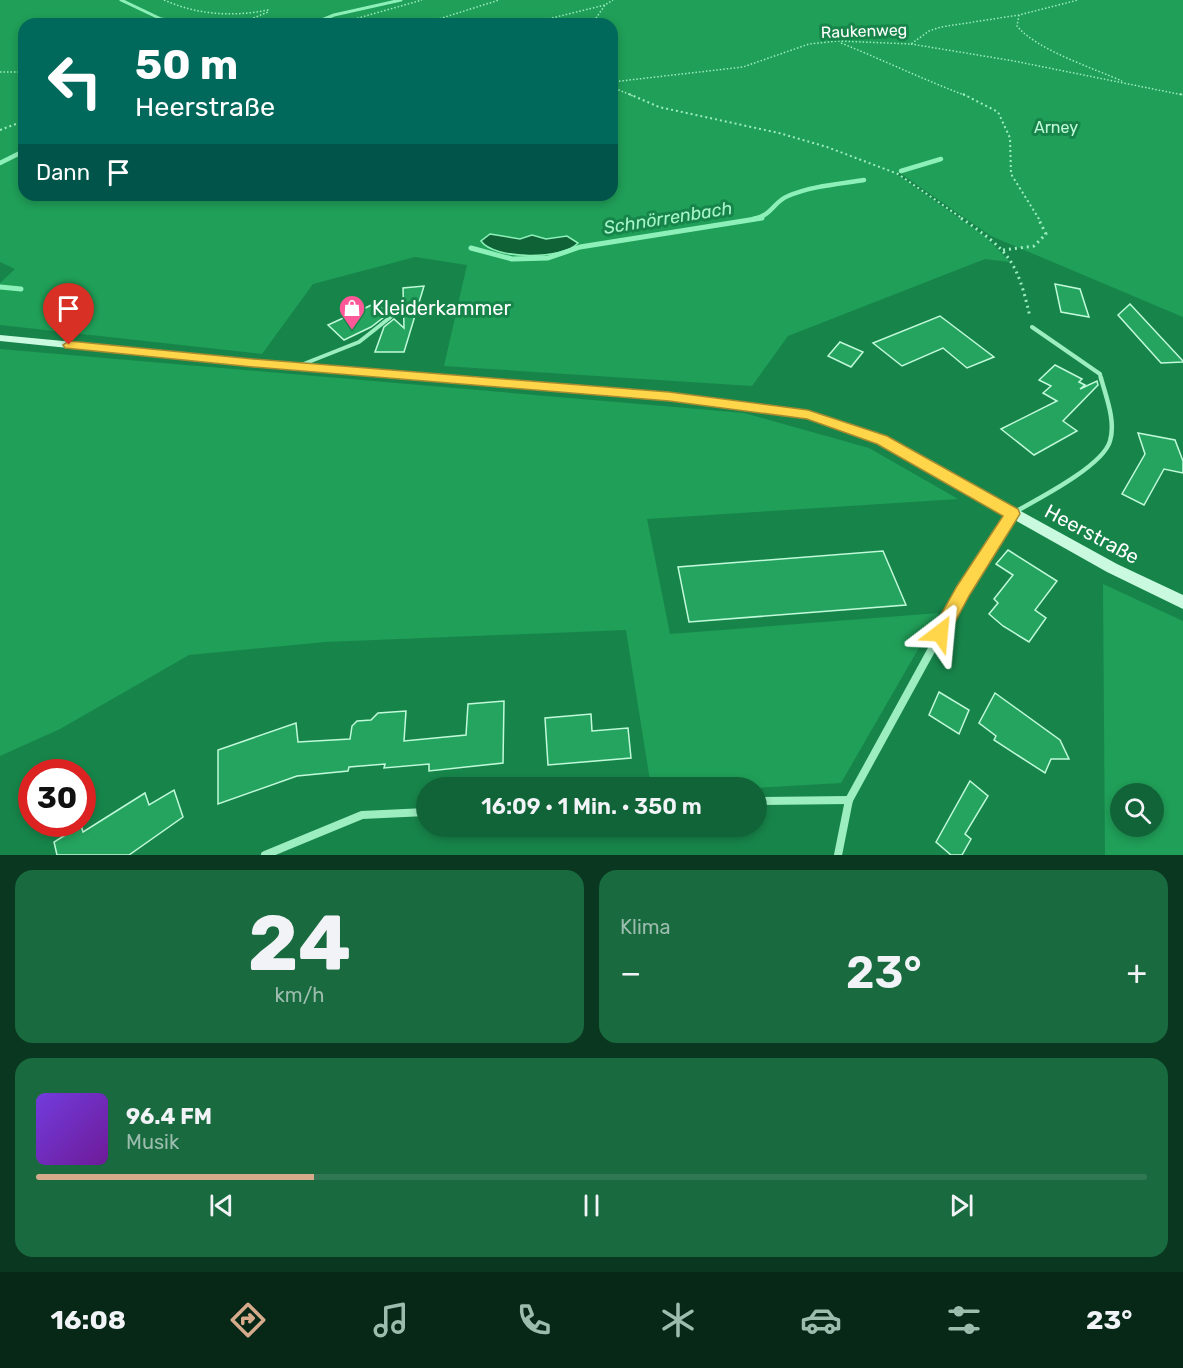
<!DOCTYPE html>
<html lang="de">
<head>
<meta charset="utf-8">
<style>
  :root { --surface:#116438; --page:#1a6a40; --text:#f1f3f6; --muted:#9cbdae; --line:#307853; --accent:#d6ab8b }
  body { margin:0; font-family:Rubik,sans-serif; background:var(--page); color:var(--text); height:100vh; display:flex; flex-direction:column; font-size:22px; white-space:nowrap }
  * { box-sizing:border-box; margin:0 }
  p { font-size:20px; color:var(--muted) }
  .icon { flex:none; width:33px; height:33px; fill:none; stroke:currentColor; stroke-width:2; stroke-linecap:round; stroke-linejoin:round }
  .map { position:relative; height:855px; overflow:hidden }
  .panel { display:flex; flex-direction:column; gap:15px; padding:15px; background:#09371f; flex:1 }
  .panel>* { flex:none }
  .banner { position:absolute; left:18px; top:18px; width:600px; height:183px; border-radius:18px; box-shadow:0 3px 9px #0003; background:#00695c; color:#fff; overflow:hidden }
  .tools { position:absolute; left:1110px; top:783px; display:grid; gap:12px }
  .tools a { display:grid; place-items:center; width:54px; height:54px; border-radius:50%; background:var(--surface); box-shadow:0 3px 9px #0003; font-size:30px }
  .speed { position:absolute; left:18px; top:759px; display:flex; gap:12px; font-size:30px; font-weight:700; text-align:center }
  .speed>* { display:grid; place-content:center; width:78px; height:78px; border-radius:50%; background:var(--surface); box-shadow:0 3px 9px #0003; line-height:1 }
  .speed .limit { border:9px solid #d22; background:#fff; color:#111 }
  .pin { position:absolute; display:grid; place-items:center; width:51px; height:51px; color:#fff; margin:-62px -26px; border-radius:50% 50% 50% 0; rotate:-45deg; box-shadow:0 0 6px #0007 }
  .pin .icon { rotate:45deg }
  .me { position:absolute; width:66px; margin:-33px; rotate:29deg; stroke-linejoin:round; filter:drop-shadow(0 0 4px #0008) }
  .turn { display:flex; align-items:center; gap:21px; height:126px; padding:0 18px; font-size:27px }
  .turn .icon { width:78px; height:78px; stroke-width:2.5 }
  .turn b { display:block; font-size:42px; line-height:51px }
  .then { display:flex; align-items:center; height:57px; padding:0 18px; background:#0003; gap:12px; font-size:22px }
  .big { font-size:45px; font-weight:600; line-height:1.1 }
  .panel .card { flex:1; display:flex; flex-direction:column; justify-content:center; gap:9px; min-width:0; padding:0 21px; border-radius:18px; background:var(--page) }
  .panel .dial { align-items:center; gap:0 }
  .dial b { font-size:78px; line-height:1 }
  .song { display:flex; align-items:center; gap:18px }
  .cover { width:72px; height:72px; border-radius:9px; background:linear-gradient(135deg,hsl(260 70% 55%),hsl(280 70% 35%)) }
  .played { height:6px; border-radius:3px; background:linear-gradient(90deg,var(--accent) 25%,var(--line) 25%) }
  .keys { display:flex; justify-content:space-around; direction:ltr }
  .heat { display:flex; justify-content:space-between; align-items:center; font-size:33px; direction:ltr }
  .panel .tiles { flex:1; display:grid; gap:15px; grid-template-columns:1fr 1fr }
  .card:last-child { grid-column:span 2 }
  .trip { position:absolute; left:416px; top:777px; width:351px; height:60px; border-radius:30px; background:var(--surface); box-shadow:0 3px 9px #0003; font-weight:600; line-height:60px; text-align:center }
  .tabs { display:flex; height:96px; justify-content:space-around; align-items:center; background:#072816; color:var(--muted) }
  .tabs .icon { width:42px; height:42px }
  .tabs .selected { color:var(--accent) }
  .tabs b { font-size:27px; color:var(--text) }
  .map>svg:first-child { display:block }
  .green { fill:#209f58; fill-rule:evenodd }
  .water { fill:#0f6236; stroke:#8ef0b9; stroke-width:1.5 }
  .lines { fill:none; stroke-linecap:round; stroke-linejoin:round }
  .stream-far2 { stroke:#8ef0b9; stroke-width:3 }
  .stream-far1 { stroke:#8ef0b9; stroke-width:4.5 }
  .stream { stroke:#8ef0b9; stroke-width:5 }
  .building { fill:#25a45f; stroke:#c1fada; stroke-width:1.5 }
  .path-far2 { stroke:#9cedc0; stroke-width:1.5; stroke-dasharray:1.5 2; stroke-linecap:butt }
  .path-far1 { stroke:#9cedc0; stroke-width:2; stroke-dasharray:2 3; stroke-linecap:butt }
  .path { stroke:#9cedc0; stroke-width:3; stroke-dasharray:2 4; stroke-linecap:butt }
  .lane-far1 { stroke:#9cedc0; stroke-width:4 }
  .lane { stroke:#9cedc0; stroke-width:4.5 }
  .street-far1 { stroke:#9cedc0; stroke-width:7 }
  .street { stroke:#9cedc0; stroke-width:8 }
  .secondary { fill:#c9f9df; fill-rule:evenodd }
  .route { fill:#ffd54a; stroke:#a68a30; stroke-width:1.5 }
  .labels { text-anchor:middle; dominant-baseline:central; stroke-width:6; stroke-linejoin:round; paint-order:stroke }
  .far-street-label { font-size:16px; fill:#fff; stroke:#17854a }
  .far-park-label { font-size:16px; fill:#c1fada; stroke:#17854a }
  .far-water-label { font-size:18px; font-style:italic; fill:#a7f5ca; stroke:#17854a }
  .poi-label { font-size:20px; fill:#fff; stroke:#17854a; text-anchor:start }
  .street-label { font-size:20px; fill:#fff; stroke:#17854a }
</style>
</head>
<body>
<div class="map">
<svg width="1183" height="855" viewBox="0 0 1183 855">
  <rect width="100%" height="100%" fill="#17854a"/>
  <g class="green">
    <path d="M0,0h1183v317l-192,-81 -91,-63h-5l91,64 24,25 -25,-3 -197,77 -36,50 -308,-20 23,-101 -52,-8 -102,27 -51,70 -262,-29v-42l15,-14 -15,-7zM24,24h588v171h-588z"/>
    <polygon points="0,349 744,413 869,448 958,499 647,519 670,634 939,613 841,783 755,788 651,787 626,630 325,642 189,655 60,729 0,756"/>
    <path d="M1103,584l80,37v234h-78zM1120,794h34v32h-34z"/>
  </g>
  <path class="water" d="M490,234l30,5 12,-4 14,4 21,-3 11,7c-14,17 -84,17 -97,-2z"/>
  <g class="lines">
    <g class="stream-far2">
      <polyline points="121,0 161,19 198,24"/>
      <polyline points="312,24 334,15 401,0"/>
    </g>
    <g class="stream-far1">
      <polyline points="0,163 24,151"/>
      <polyline points="901,171 941,159"/>
      <path d="M753,219c19,-3 20,-17 35,-23 23,-10 51,-12 76,-16"/>
    </g>
    <g class="stream">
      <polyline points="471,248 512,259 548,258 580,247 762,218"/>
      <polyline points="0,287 21,289"/>
    </g>
  </g>
  <g class="building">
    <polygon points="1055,284 1080,289 1089,317 1061,312"/>
    <polygon points="424,286 404,352 375,352 384,327 394,319 404,328 403,288"/>
    <polygon points="376,303 388,314 371,327 344,340 328,325"/>
    <polygon points="1130,304 1183,361 1183,362 1161,363 1118,315"/>
    <polygon points="940,316 994,357 967,368 943,348 902,366 873,343"/>
    <polygon points="840,342 863,352 851,367 828,356"/>
    <polygon points="1055,365 1082,379 1079,382 1085,385 1080,389 1097,381 1098,385 1063,421 1077,431 1034,455 1001,429 1057,401 1043,393 1051,386 1039,380"/>
    <polygon points="1138,433 1175,440 1183,461 1183,473 1164,469 1144,505 1122,494 1145,454"/>
    <polygon points="1008,550 1057,581 1035,610 1046,618 1029,642 1003,626 989,614 998,603 994,599 1013,575 996,564"/>
    <polygon points="883,551 906,605 689,622 678,567"/>
    <polygon points="939,692 969,710 959,734 929,715"/>
    <polygon points="995,693 1060,740 1069,759 1051,759 1045,773 994,740 996,736 979,723"/>
    <polygon points="504,701 503,763 429,771 429,764 384,768 385,764 349,767 348,771 297,776 218,804 218,750 296,723 298,742 350,739 352,726 357,721 371,720 378,713 406,711 404,741 466,735 468,704"/>
    <polygon points="591,714 592,731 628,728 631,758 548,765 545,718"/>
    <polygon points="970,781 988,796 965,834 971,839 962,855 951,855 936,842"/>
    <polygon points="174,790 183,817 129,855 57,855 54,842 81,825 83,832 145,793 149,805"/>
  </g>
  <g class="lines">
    <g class="path-far2">
      <path d="M164,0c34,15 68,17 104,10v2l-29,12"/>
      <path d="M1019,15l-2,11c18,23 78,43 105,55"/>
      <polyline points="337,24 422,0"/>
      <polyline points="423,24 499,0"/>
      <polyline points="500,24 548,19 605,5"/>
      <polyline points="592,24 605,5 613,0"/>
      <path d="M841,43c42,17 83,37 126,53"/>
      <polyline points="911,44 1014,61 1183,95"/>
      <polyline points="0,72 24,72"/>
      <polyline points="612,82 743,67 809,44 838,41 911,44 929,31 941,27 1019,15 1078,0"/>
      <polyline points="612,87 633,96"/>
    </g>
    <g class="path-far1">
      <polyline points="629,94 659,107 779,133 827,147 898,174 963,219"/>
      <polyline points="963,94 998,112 1010,138 1011,174 1039,219"/>
      <polyline points="1180,94 1183,95"/>
      <polyline points="0,130 24,121"/>
    </g>
    <g class="path">
      <path d="M961,218c48,33 56,42 69,99"/>
      <polyline points="1003,250 1034,246 1046,234 1038,218"/>
    </g>
    <g class="lane-far1">
      <polyline points="1032,327 1100,374 1101,379"/>
      <polyline points="301,365 359,342 397,312"/>
    </g>
    <path class="lane" d="M1015,512c23,-13 88,-46 95,-71 6,-20 -4,-44 -9,-63"/>
    <polyline class="street-far1" points="966,587 1012,514"/>
    <g class="street">
      <polyline points="756,801 849,800"/>
      <polyline points="265,855 362,815 426,812"/>
      <polyline points="838,855 849,800 967,585"/>
    </g>
    <polygon class="secondary" points="0,335 253,359 669,392 808,411 886,437 1117,564 1183,595 1183,609 1107,572 878,443 807,419 669,400 253,367 0,341"/>
  </g>
  <polygon class="route" points="69,341 253,359 669,392 808,410 887,436 1018,509 1020,514 969,596 946,639 940,641 934,639 931,633 934,627 957,586 1003,516 877,444 807,419 669,401 253,367 65,348 63,345"/>
  <defs>
    <g id="shop-pin" transform="scale(1.35)"><path d="M0 17L-7.5 6A9.5 9.5 0 1 1 7.5 6Z" fill="#ff5899" stroke="#17854a"/><path d="M-5-2.5h2.3a2.7 3.5 0 0 1 5.4 0H5L5.5 6h-11ZM-1.5-2.5h3a1.5 2.3 0 0 0-3 0Z" fill="#fff"/></g>
  </defs>
  <g fill-rule="evenodd">
    <use href="#shop-pin" x="352" y="308"/>
  </g>
  <g class="labels">
    <g class="far-street-label">
      <text transform="translate(864 31) rotate(-2)">Raukenweg</text>
    </g>
    <g class="far-park-label">
      <text x="1056" y="127">Arney</text>
    </g>
    <g class="far-water-label">
      <text transform="translate(668 218) rotate(-9)">Schnörrenbach</text>
    </g>
    <g class="poi-label">
      <text x="372" y="308">Kleiderkammer</text>
    </g>
    <g class="street-label">
      <text transform="translate(1092 534) rotate(28)">Heerstraße</text>
    </g>
  </g>
</svg>
<div class="tools">
<a><svg class="icon" aria-label="search" viewBox="0 0 24 24"><circle cx="10" cy="10" r="6"/><path d="M15 15l6 6"/></svg></a>
</div>
<div class="speed"><div class="limit">30</div></div>
<div class="pin" style="left:69px;top:345px;background:#d93025"><svg class="icon" aria-label="arrive" viewBox="0 0 24 24"><path d="M6 21V4h12l-3 4 3 4H6"/></svg></div>
<svg class="me" style="left:940px;top:633px" viewBox="-20 -20 40 40"><path d="M0-17L14 15 0 8-14 15z" fill="#ffd54a" stroke="#fff" stroke-width="4"/></svg>
<div class="trip">16:09 · 1 Min. · 350 m</div>
<div class="banner">
<div class="turn"><svg class="icon" aria-label="left" viewBox="0 0 24 24"><path d="M17 20v-9H6M10 6l-5 5 5 5"/></svg><div><b>50 m</b>Heerstraße</div></div>
<div class="then">Dann<svg class="icon" aria-label="arrive" viewBox="0 0 24 24"><path d="M6 21V4h12l-3 4 3 4H6"/></svg></div>
</div>
</div>
<section class="panel">
<div class="tiles">
<div class="card dial"><b>24</b><p>km/h</p></div>
<div class="card"><p>Klima</p>
<div class="heat"><a>−</a><b class="big">23°</b><a>+</a></div>
</div>
<div class="card">
<div class="song"><i class="cover"></i><div><b>96.4 FM</b><p>Musik</p></div></div>
<div class="played"></div>
<div class="keys"><svg class="icon" aria-label="previous" viewBox="0 0 24 24"><path d="M18 5L8 12l10 7zM5 5v14"/></svg><svg class="icon" aria-label="pause" viewBox="0 0 24 24"><path d="M8 5v14M16 5v14"/></svg><svg class="icon" aria-label="next" viewBox="0 0 24 24"><path d="M6 5l10 7-10 7zM19 5v14"/></svg></div>
</div>
</div>
</section>
<nav class="tabs">
<b>16:08</b>
<svg class="icon selected" aria-label="directions" viewBox="0 0 24 24"><path d="M12 3l9 9-9 9-9-9zM9 14v-3h6M13 9l2 2-2 2"/></svg>
<svg class="icon" aria-label="music" viewBox="0 0 24 24"><path d="M9 18V5l10-2v13"/><circle cx="6" cy="18" r="3"/><circle cx="16" cy="16" r="3"/></svg>
<svg class="icon" aria-label="phone" viewBox="0 0 24 24"><path d="M5 4h4l2 5-3 2q2 4 5 5l2-3 5 2v4C11 20 4 13 5 4z"/></svg>
<svg class="icon" aria-label="climate" viewBox="0 0 24 24"><path d="M12 3v18M4 7l16 10M4 17L20 7"/></svg>
<svg class="icon" aria-label="car" viewBox="0 0 24 24"><path d="M5 17H2v-5l4-1 3-4h7l3 4 3 1v5h-3M9 17h6M6 11h13"/><circle cx="7" cy="17" r="2"/><circle cx="17" cy="17" r="2"/></svg>
<svg class="icon" aria-label="filters" viewBox="0 0 24 24"><path d="M4 7h16M4 17h16"/><circle cx="9" cy="7" r="2"/><circle cx="15" cy="17" r="2"/></svg>
<b>23°</b>
</nav>
</body>
</html>
